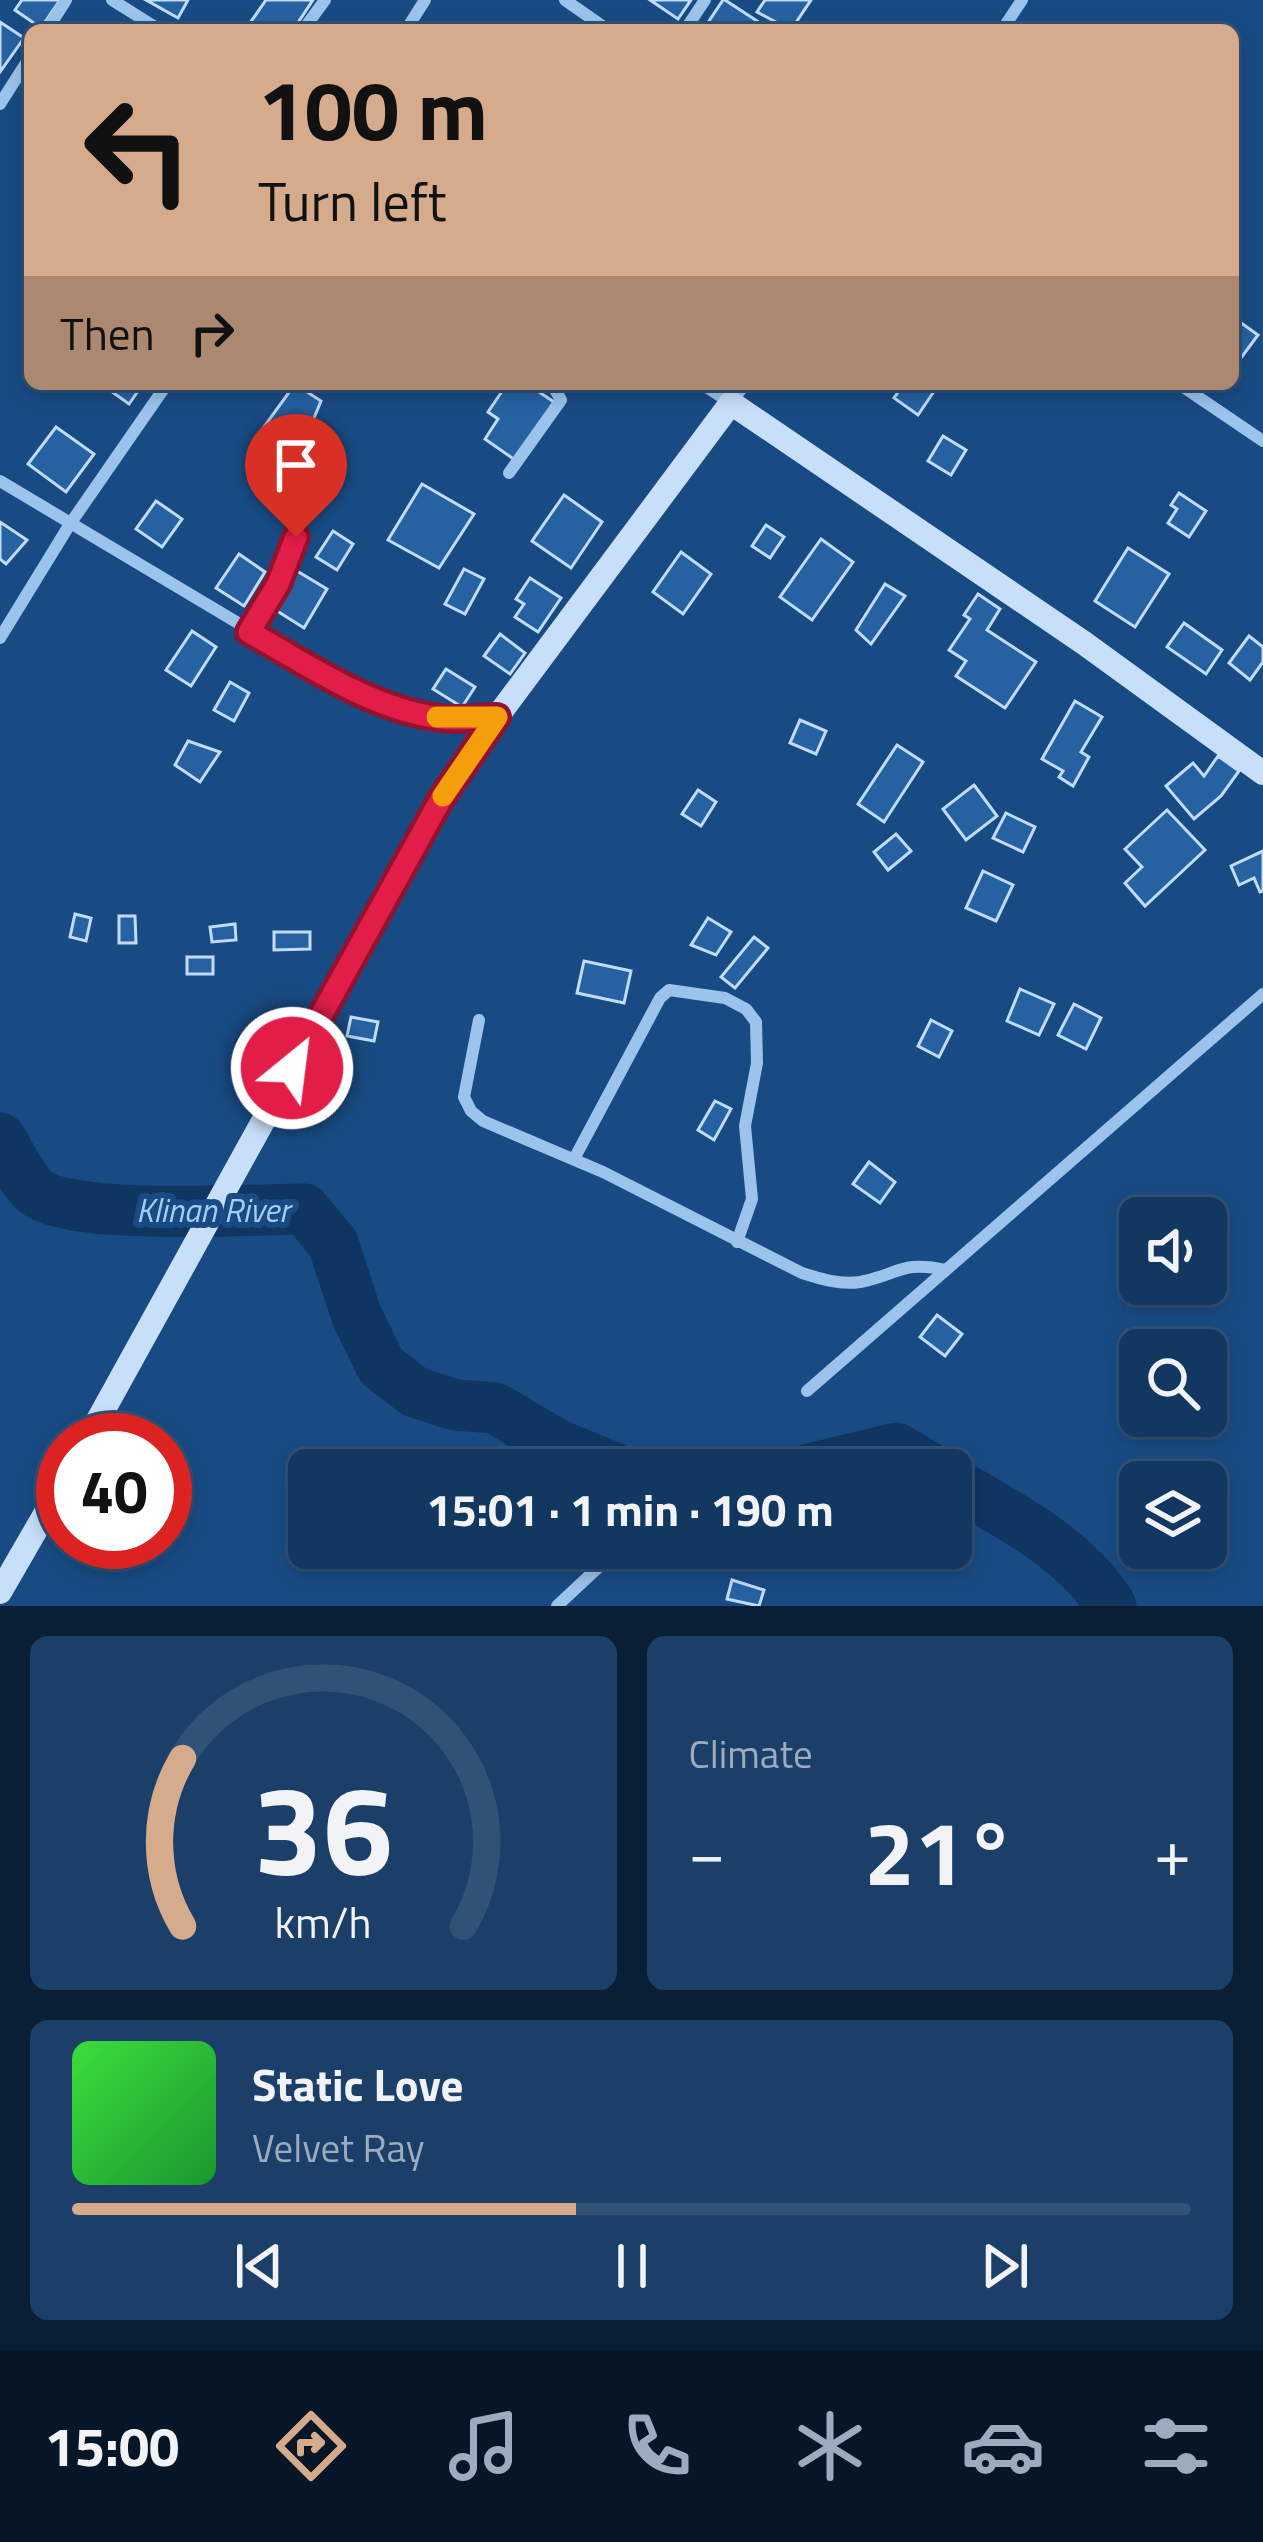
<!DOCTYPE html>
<html lang="en">
<head>
<meta charset="utf-8">
<style>
  :root { --surface:#123862; --page:#1b3f68; --text:#f1f3f6; --muted:#9cacbe; --line:#315277; --accent:#d6ab8b }
  body { margin:0; font-family:"Titillium Web",sans-serif; background:var(--page); color:var(--text); height:100vh; display:flex; flex-direction:column; font-size:45px; white-space:nowrap }
  * { box-sizing:border-box; margin:0 }
  p { font-size:39px; color:var(--muted) }
  .icon { flex:none; width:66px; height:66px; fill:none; stroke:currentColor; stroke-width:2; stroke-linecap:round; stroke-linejoin:round }
  .map { position:relative; height:1606px; overflow:hidden }
  .side { display:flex; flex-direction:column; gap:30px; padding:30px; background:#0a1f36; flex:1 }
  .side>* { flex:none }
  .hud { position:absolute; left:24px; top:24px; width:1215px; height:366px; border-radius:18px; box-shadow:0 6px 18px #0003,0 0 0 3px var(--line); background:#d6ab8b; color:#111; overflow:hidden }
  .buttons { position:absolute; left:1119px; top:1197px; display:grid; gap:24px }
  .buttons a { display:grid; place-items:center; width:108px; height:108px; border-radius:18px; background:var(--surface); box-shadow:0 6px 18px #0003,0 0 0 3px var(--line); font-size:60px }
  .speed { position:absolute; left:36px; top:1413px; display:flex; gap:24px; font-size:60px; font-weight:700; text-align:center }
  .speed>* { display:grid; place-content:center; width:156px; height:156px; border-radius:50%; background:var(--surface); box-shadow:0 6px 18px #0003,0 0 0 3px var(--line); line-height:1 }
  .speed .limit { border:18px solid #d22; background:#fff; color:#111 }
  .pin { position:absolute; display:grid; place-items:center; width:102px; height:102px; color:#fff; margin:-123px -51px; border-radius:50% 50% 50% 0; rotate:-45deg; box-shadow:0 0 12px #0007 }
  .pin .icon { rotate:45deg }
  .me { position:absolute; width:132px; margin:-66px; rotate:29deg; stroke-linejoin:round; filter:drop-shadow(0 0 9px #0008) }
  .turn { display:flex; align-items:center; gap:42px; height:252px; padding:0 36px; font-size:54px }
  .turn .icon { width:156px; height:156px; stroke-width:2.5 }
  .turn b { display:block; font-size:84px; line-height:102px }
  .then { display:flex; align-items:center; height:114px; padding:0 36px; background:#0003; gap:24px; font-size:45px }
  .big { font-size:90px; font-weight:700; line-height:1.1 }
  .side .card { flex:1; display:flex; flex-direction:column; justify-content:center; gap:18px; min-width:0; padding:0 42px; border-radius:18px; background:var(--page) }
  .side .dial { align-items:center; gap:0 }
  .dial svg { height:312px; overflow:visible; fill:none; stroke:var(--line); stroke-width:7; stroke-linecap:round; text-anchor:middle }
  .dial text { fill:var(--text); stroke:none }
  .song { display:flex; align-items:center; gap:36px }
  .cover { width:144px; height:144px; border-radius:18px; background:linear-gradient(135deg,hsl(120 70% 55%),hsl(130 70% 35%)) }
  .played { height:12px; border-radius:6px; background:linear-gradient(90deg,var(--accent) 45%,var(--line) 45%) }
  .keys { display:flex; justify-content:space-around; direction:ltr }
  .heat { display:flex; justify-content:space-between; align-items:center; font-size:66px; direction:ltr }
  .side .tiles { flex:1; display:grid; gap:30px; grid-template-columns:1fr 1fr }
  .card:last-child { grid-column:span 2 }
  .trip { position:absolute; left:288px; top:1449px; width:684px; height:120px; border-radius:18px; background:var(--surface); box-shadow:0 6px 18px #0003,0 0 0 3px var(--line); font-weight:700; line-height:120px; text-align:center }
  .menu { display:flex; height:192px; justify-content:space-around; align-items:center; background:#071627; color:var(--muted) }
  .menu .icon { width:84px; height:84px }
  .menu .current { color:var(--accent) }
  .menu b { font-size:54px; color:var(--text) }
  .map>svg:first-child { display:block }
  .lines { fill:none; stroke-linecap:round; stroke-linejoin:round }
  .river { stroke:#0f3561; stroke-width:51 }
  .building { fill:#2662a2; stroke:#c1dcf9; stroke-width:3 }
  .street { stroke:#9bc3ec; stroke-width:12 }
  .secondary { stroke:#c8dff9; stroke-width:24 }
  .route-casing { stroke:#92132f; stroke-width:30 }
  .route { stroke:#e11d48; stroke-width:21 }
  .slow { stroke:#f59e0b; stroke-width:21 }
  .labels { text-anchor:middle; dominant-baseline:central; stroke-width:12; stroke-linejoin:round; paint-order:stroke }
  .water-label { font-size:33px; font-style:italic; fill:#a7cdf4; stroke:#184b83 }
</style>
</head>
<body>
<div class="map">
<svg width="1263" height="1606" viewBox="0 0 1263 1606">
  <rect width="100%" height="100%" fill="#184b83"/>
  <g class="lines">
    <g class="river">
      <path d="M0,1138c10,15 22,43 36,54 38,29 216,17 268,17l29,34 23,71 25,52 34,26 40,13 40,3 61,36 63,26"/>
      <polyline points="806,1470 896,1448 933,1470"/>
      <path d="M951,1481c58,35 123,66 160,125"/>
    </g>
  </g>
  <g class="building">
    <polygon points="22,0 60,0 41,28 15,10"/>
    <polygon points="146,0 188,0 178,18"/>
    <polygon points="266,0 313,0 293,30 260,30 250,23"/>
    <polygon points="650,0 691,0 678,19"/>
    <polygon points="723,0 725,0 771,30 703,30"/>
    <polygon points="765,0 811,0 791,30 757,12"/>
    <polygon points="0,22 24,38 0,72"/>
    <polygon points="1233,317 1258,335 1235,366 1233,364"/>
    <polygon points="101,384 143,384 129,404"/>
    <polygon points="295,384 321,401 309,430 303,425 286,449 261,431"/>
    <polygon points="507,384 527,384 554,402 515,460 485,439 498,419 488,412"/>
    <polygon points="904,384 939,384 918,415 894,398"/>
    <polygon points="56,427 94,454 66,492 28,464"/>
    <polygon points="943,436 966,450 951,475 928,461"/>
    <polygon points="296,447 322,464 305,489 280,472"/>
    <polygon points="422,484 474,514 439,568 388,540"/>
    <polygon points="1179,493 1206,511 1189,537 1168,523 1177,509 1171,505"/>
    <polygon points="564,495 602,522 571,568 532,541"/>
    <polygon points="156,501 182,519 162,547 136,529"/>
    <polygon points="0,522 27,540 6,564 0,559"/>
    <polygon points="766,525 784,537 770,558 752,546"/>
    <polygon points="333,531 353,544 337,570 316,557"/>
    <polygon points="821,539 853,562 812,620 780,597"/>
    <polygon points="1128,548 1169,574 1135,627 1095,601"/>
    <polygon points="681,552 711,574 683,614 653,592"/>
    <polygon points="239,554 265,572 244,606 216,588"/>
    <polygon points="464,569 484,579 465,614 445,604"/>
    <polygon points="297,571 327,589 304,628 274,609"/>
    <polygon points="530,578 561,598 538,632 515,617 524,604 516,599"/>
    <polygon points="885,584 905,596 871,644 856,630"/>
    <polygon points="978,594 1000,609 987,630 1036,662 1005,708 956,676 966,661 949,650 970,619 964,615"/>
    <polygon points="1184,623 1222,650 1206,674 1167,647"/>
    <polygon points="192,631 216,647 191,686 166,670"/>
    <polygon points="500,634 525,653 510,674 484,656"/>
    <polygon points="1249,636 1263,647 1263,662 1250,680 1229,663"/>
    <polygon points="446,669 475,687 462,707 433,689"/>
    <polygon points="230,682 249,693 234,721 214,710"/>
    <polygon points="1075,701 1102,717 1081,752 1089,757 1073,786 1059,777 1063,771 1042,759"/>
    <polygon points="800,720 826,731 816,754 790,743"/>
    <polygon points="188,741 220,752 200,782 175,765"/>
    <polygon points="897,745 923,762 884,822 858,804"/>
    <polygon points="1218,756 1239,771 1221,796 1194,819 1166,786 1193,763 1204,776"/>
    <polygon points="974,785 997,816 966,840 943,809"/>
    <polygon points="698,790 716,802 701,826 682,814"/>
    <polygon points="1167,810 1205,850 1145,906 1125,883 1142,867 1125,849"/>
    <polygon points="1006,813 1035,827 1023,852 993,838"/>
    <polygon points="896,834 911,851 888,870 874,852"/>
    <polygon points="1263,851 1263,891 1260,892 1254,878 1239,885 1231,866"/>
    <polygon points="983,871 1013,885 996,921 966,908"/>
    <polygon points="75,914 91,918 86,941 70,937"/>
    <polygon points="119,916 135,916 136,943 119,943"/>
    <polygon points="708,918 731,932 716,955 691,945"/>
    <polygon points="235,924 236,940 212,942 210,927"/>
    <polygon points="274,932 310,932 310,949 274,950"/>
    <polygon points="754,937 768,948 735,988 721,977"/>
    <rect x="187" y="957" width="26" height="17"/>
    <polygon points="584,961 631,971 624,1003 577,993"/>
    <polygon points="1020,989 1054,1004 1039,1035 1007,1021"/>
    <polygon points="1074,1004 1101,1018 1086,1049 1058,1035"/>
    <polygon points="351,1017 378,1022 374,1041 347,1036"/>
    <polygon points="931,1020 952,1031 939,1057 918,1046"/>
    <polygon points="715,1101 731,1109 714,1140 698,1130"/>
    <polygon points="869,1162 895,1182 880,1203 853,1184"/>
    <polygon points="937,1315 962,1334 945,1356 920,1337"/>
    <polygon points="732,1580 764,1590 759,1606 727,1599"/>
  </g>
  <g class="lines">
    <g class="street">
      <polyline points="112,0 160,30"/>
      <polyline points="565,0 608,30"/>
      <polyline points="47,30 66,0"/>
      <polyline points="303,30 325,0"/>
      <polyline points="406,30 425,0"/>
      <polyline points="685,30 705,0"/>
      <polyline points="1002,30 1022,0"/>
      <polyline points="0,104 30,57"/>
      <polyline points="702,384 731,403 745,384"/>
      <polyline points="1179,384 1263,441"/>
      <polyline points="509,473 561,400 552,384"/>
      <polyline points="0,481 322,673 387,704 441,719 495,717"/>
      <polyline points="249,632 292,557 296,498"/>
      <polyline points="0,638 70,524 167,384"/>
      <path d="M479,1020l-15,77 7,14 12,10 120,51 199,101c19,6 38,12 58,9 38,-7 41,-22 86,-12"/>
      <polyline points="574,1159 660,998 669,990 725,998 746,1009 756,1022 757,1063 745,1126 752,1199 737,1242"/>
      <polyline points="807,1391 1263,994"/>
      <polyline points="557,1606 619,1548"/>
    </g>
    <g class="secondary">
      <polyline points="87,1440 441,799 497,717 731,403 1084,643 1263,773"/>
      <polyline points="0,1592 63,1483"/>
    </g>
  </g>
  <g class="lines">
    <g class="route-casing">
      <path id="route" d="M292,1068l149,-269 56,-82c-19,0 -39,4 -57,1 -69,-9 -132,-53 -191,-86l29,-48 18,-47"/>
    </g>
    <use href="#route" class="route"/>
    <polyline class="slow" points="437,717 497,717 443,796"/>
  </g>
  <g class="labels">
    <g class="water-label">
      <text x="213" y="1210">Klinan River</text>
    </g>
  </g>
</svg>
<div class="buttons">
<a><svg class="icon" aria-label="sound" viewBox="0 0 24 24"><path d="M4 9h4l5-4v14l-5-4H4zM17 9q2 3 0 6"/></svg></a>
<a><svg class="icon" aria-label="search" viewBox="0 0 24 24"><circle cx="10" cy="10" r="6"/><path d="M15 15l6 6"/></svg></a>
<a><svg class="icon" aria-label="layers" viewBox="0 0 24 24"><path d="M12 4l9 5-9 5-9-5zM3 14l9 5 9-5"/></svg></a>
</div>
<div class="speed"><div class="limit">40</div></div>
<div class="pin" style="left:296px;top:537px;background:#d93025"><svg class="icon" aria-label="arrive" viewBox="0 0 24 24"><path d="M6 21V4h12l-3 4 3 4H6"/></svg></div>
<svg class="me" style="left:292px;top:1068px" viewBox="-20 -20 40 40"><circle r="17" fill="#e11d48" stroke="#fff" stroke-width="3"/><path d="M0-11L8 9 0 5-8 9z" fill="#fff"/></svg>
<div class="trip">15:01 · 1 min · 190 m</div>
<div class="hud">
<div class="turn"><svg class="icon" aria-label="left" viewBox="0 0 24 24"><path d="M17 20v-9H6M10 6l-5 5 5 5"/></svg><div><b>100 m</b>Turn left</div></div>
<div class="then">Then<svg class="icon" aria-label="right" viewBox="0 0 24 24"><path d="M7 20v-9h11M14 6l5 5-5 5"/></svg></div>
</div>
</div>
<section class="side">
<div class="tiles">
<div class="card dial"><svg viewBox="0 0 100 80">
<path d="M14 69A42 42 0 1 1 86 69"/>
<path d="M14 69A42 42 0 0 1 14 26" stroke="#d6ab8b"/>
<text x="50" y="56" font-size="32" font-weight="700">36</text>
<text x="50" y="72" font-size="11">km/h</text>
</svg></div>
<div class="card"><p>Climate</p>
<div class="heat"><a>−</a><b class="big">21°</b><a>+</a></div>
</div>
<div class="card">
<div class="song"><i class="cover"></i><div><b>Static Love</b><p>Velvet Ray</p></div></div>
<div class="played"></div>
<div class="keys"><svg class="icon" aria-label="previous" viewBox="0 0 24 24"><path d="M18 5L8 12l10 7zM5 5v14"/></svg><svg class="icon" aria-label="pause" viewBox="0 0 24 24"><path d="M8 5v14M16 5v14"/></svg><svg class="icon" aria-label="next" viewBox="0 0 24 24"><path d="M6 5l10 7-10 7zM19 5v14"/></svg></div>
</div>
</div>
</section>
<nav class="menu">
<b>15:00</b>
<svg class="icon current" aria-label="directions" viewBox="0 0 24 24"><path d="M12 3l9 9-9 9-9-9zM9 14v-3h6M13 9l2 2-2 2"/></svg>
<svg class="icon" aria-label="music" viewBox="0 0 24 24"><path d="M9 18V5l10-2v13"/><circle cx="6" cy="18" r="3"/><circle cx="16" cy="16" r="3"/></svg>
<svg class="icon" aria-label="phone" viewBox="0 0 24 24"><path d="M5 4h4l2 5-3 2q2 4 5 5l2-3 5 2v4C11 20 4 13 5 4z"/></svg>
<svg class="icon" aria-label="climate" viewBox="0 0 24 24"><path d="M12 3v18M4 7l16 10M4 17L20 7"/></svg>
<svg class="icon" aria-label="car" viewBox="0 0 24 24"><path d="M5 17H2v-5l4-1 3-4h7l3 4 3 1v5h-3M9 17h6M6 11h13"/><circle cx="7" cy="17" r="2"/><circle cx="17" cy="17" r="2"/></svg>
<svg class="icon" aria-label="filters" viewBox="0 0 24 24"><path d="M4 7h16M4 17h16"/><circle cx="9" cy="7" r="2"/><circle cx="15" cy="17" r="2"/></svg>
</nav>
</body>
</html>
